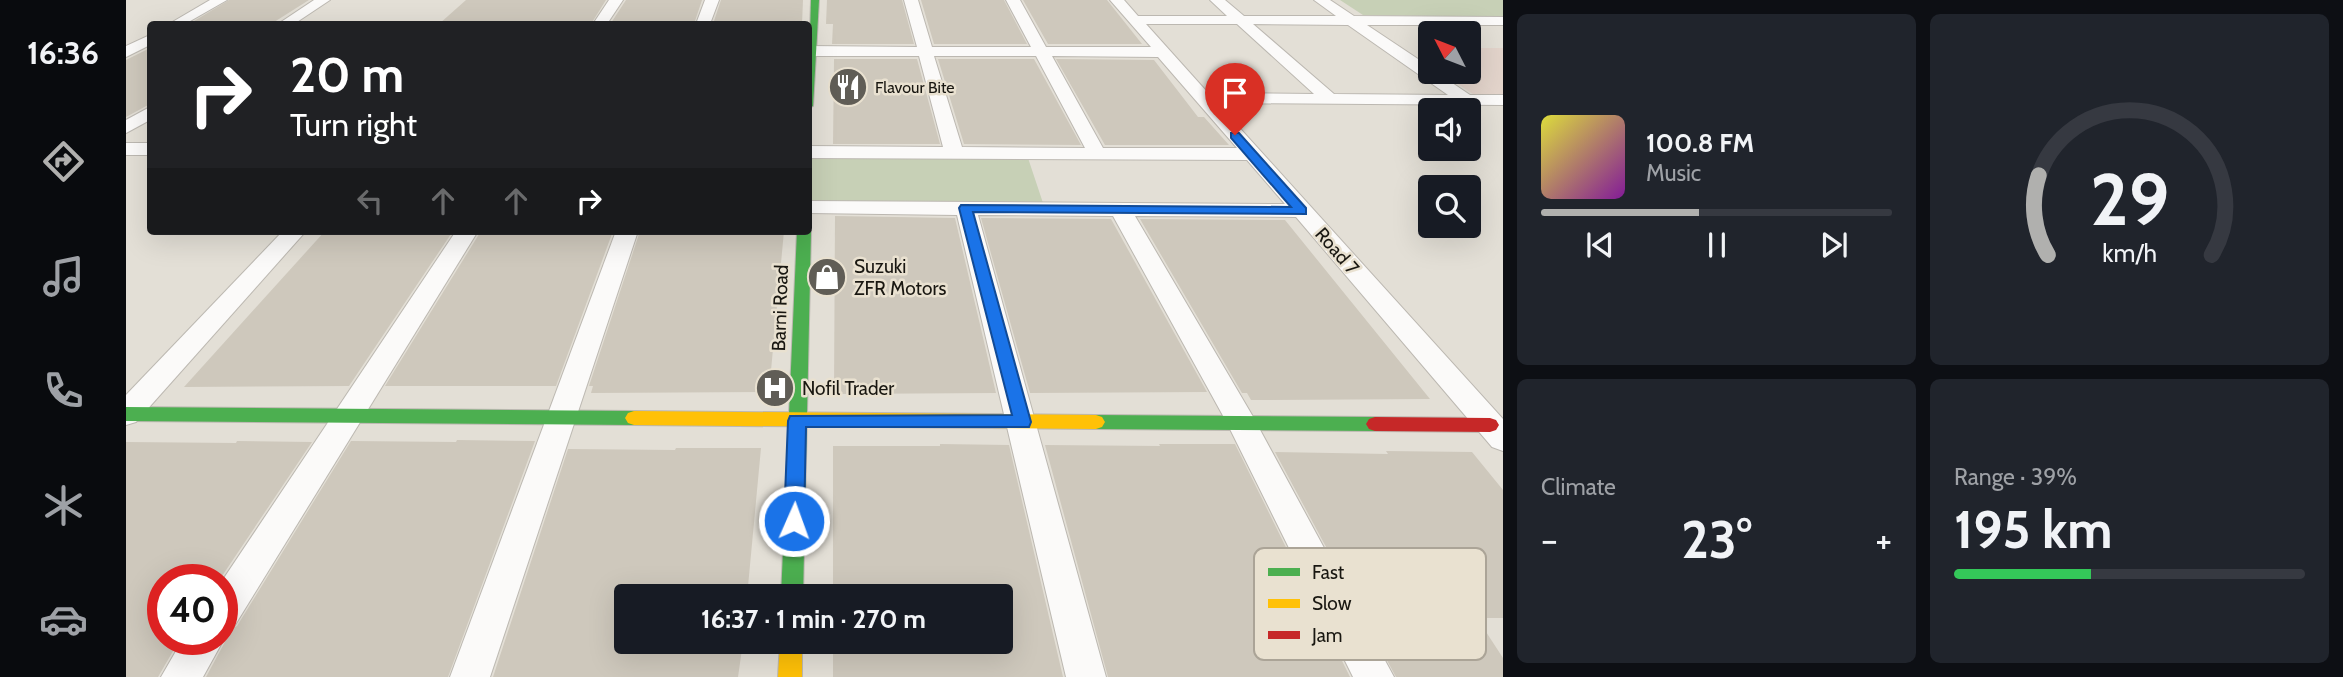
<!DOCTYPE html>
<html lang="en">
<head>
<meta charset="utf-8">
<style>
  :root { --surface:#171b24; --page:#20242c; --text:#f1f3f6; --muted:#9ea1a6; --line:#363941; --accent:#b0b0ae }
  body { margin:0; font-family:Cabin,sans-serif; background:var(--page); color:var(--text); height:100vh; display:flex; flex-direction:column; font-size:26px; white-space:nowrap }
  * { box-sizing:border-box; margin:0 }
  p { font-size:23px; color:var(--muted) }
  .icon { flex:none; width:38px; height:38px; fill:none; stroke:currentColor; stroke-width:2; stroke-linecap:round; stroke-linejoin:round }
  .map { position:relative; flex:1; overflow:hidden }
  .drawer { display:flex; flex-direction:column; gap:14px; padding:14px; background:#0d0f14; width:840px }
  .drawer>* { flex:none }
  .guide { position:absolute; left:21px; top:21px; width:665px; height:214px; border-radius:7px; box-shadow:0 7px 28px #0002; background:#202124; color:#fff; overflow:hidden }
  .needle { width:46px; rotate:312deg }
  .buttons { position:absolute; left:1292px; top:21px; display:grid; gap:14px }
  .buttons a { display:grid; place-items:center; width:63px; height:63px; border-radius:7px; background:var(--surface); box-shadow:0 7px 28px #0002; font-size:35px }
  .speed { position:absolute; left:21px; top:564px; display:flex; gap:14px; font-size:35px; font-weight:700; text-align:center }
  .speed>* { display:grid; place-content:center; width:91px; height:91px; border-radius:50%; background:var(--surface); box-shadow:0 7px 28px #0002; line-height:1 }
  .speed .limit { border:10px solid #d22; background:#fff; color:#111 }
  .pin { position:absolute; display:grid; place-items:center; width:60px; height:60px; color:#fff; margin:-72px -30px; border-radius:50% 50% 50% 0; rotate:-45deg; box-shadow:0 0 7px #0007 }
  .pin .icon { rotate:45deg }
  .me { position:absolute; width:77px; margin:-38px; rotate:2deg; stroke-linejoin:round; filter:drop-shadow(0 0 5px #0008) }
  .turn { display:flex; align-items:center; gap:24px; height:147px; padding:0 28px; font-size:32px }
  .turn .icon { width:91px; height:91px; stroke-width:2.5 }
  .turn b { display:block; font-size:49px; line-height:60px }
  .lanes { display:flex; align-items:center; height:66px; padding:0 28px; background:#0003; justify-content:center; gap:35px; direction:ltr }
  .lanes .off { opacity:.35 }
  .big { font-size:52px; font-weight:700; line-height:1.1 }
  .drawer .widget { flex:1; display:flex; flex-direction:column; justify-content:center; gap:10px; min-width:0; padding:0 24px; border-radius:10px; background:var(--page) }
  .drawer .dial { align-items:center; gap:0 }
  .dial svg { height:182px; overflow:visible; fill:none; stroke:var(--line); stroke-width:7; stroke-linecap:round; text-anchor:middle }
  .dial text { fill:var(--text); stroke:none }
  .song { display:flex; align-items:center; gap:21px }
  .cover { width:84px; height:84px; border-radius:10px; background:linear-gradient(135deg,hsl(60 70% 55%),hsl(290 70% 35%)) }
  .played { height:7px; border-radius:4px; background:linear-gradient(90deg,var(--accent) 45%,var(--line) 45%) }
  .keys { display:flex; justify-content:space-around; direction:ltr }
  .heat { display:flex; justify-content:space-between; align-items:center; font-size:38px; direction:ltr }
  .charge { height:10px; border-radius:5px; background:linear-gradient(90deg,#34c759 39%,var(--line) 0) }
  .drawer .tiles { flex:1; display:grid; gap:14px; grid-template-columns:repeat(2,1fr) }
  .trip { position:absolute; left:488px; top:584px; width:399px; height:70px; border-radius:7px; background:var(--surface); box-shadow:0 7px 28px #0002; font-weight:700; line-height:70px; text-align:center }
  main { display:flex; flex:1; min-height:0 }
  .tabs { display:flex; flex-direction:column; width:126px; justify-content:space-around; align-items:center; background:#090b0e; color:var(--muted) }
  .tabs .icon { width:49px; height:49px }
  .tabs .active { color:var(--accent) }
  .tabs b { font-size:32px; color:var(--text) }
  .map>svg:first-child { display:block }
  .industrial { fill:#e3d4cb }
  .green { fill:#c7d0b6 }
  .building { fill:#cec8bc }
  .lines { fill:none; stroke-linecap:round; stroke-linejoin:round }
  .street-casing { stroke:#bcb8b1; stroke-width:2 }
  .fast-casing { stroke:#bcb8b1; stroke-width:2 }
  .slow-casing { stroke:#bcb8b1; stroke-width:2 }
  .jam-casing { stroke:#bcb8b1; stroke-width:2 }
  .street { fill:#fbfaf9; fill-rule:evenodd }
  .fast { fill:#4caf50; fill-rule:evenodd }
  .slow { fill:#ffc107; fill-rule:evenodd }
  .jam { fill:#c62828; fill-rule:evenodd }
  .route { fill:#1a73e8; stroke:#114b97; stroke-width:2 }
  .labels { text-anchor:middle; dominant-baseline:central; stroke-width:5; stroke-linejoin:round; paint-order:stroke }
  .far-poi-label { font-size:16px; fill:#191711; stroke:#e9e1d0; text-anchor:start }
  .street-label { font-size:19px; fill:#191711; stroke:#e9e1d0 }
  .poi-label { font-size:19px; fill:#191711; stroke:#e9e1d0; text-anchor:start }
  .key { fill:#e9e1d0; stroke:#aba497; stroke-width:2 }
  .key-label { font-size:19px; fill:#191711 }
</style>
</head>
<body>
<main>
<nav class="tabs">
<b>16:36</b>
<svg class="icon active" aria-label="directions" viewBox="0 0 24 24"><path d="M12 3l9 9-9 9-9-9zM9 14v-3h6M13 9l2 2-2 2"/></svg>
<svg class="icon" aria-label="music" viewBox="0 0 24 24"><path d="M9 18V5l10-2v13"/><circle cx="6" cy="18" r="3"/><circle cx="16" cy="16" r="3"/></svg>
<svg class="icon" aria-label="phone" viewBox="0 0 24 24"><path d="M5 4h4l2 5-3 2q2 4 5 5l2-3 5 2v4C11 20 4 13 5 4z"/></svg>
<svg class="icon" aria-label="climate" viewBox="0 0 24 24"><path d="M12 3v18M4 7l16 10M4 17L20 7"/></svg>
<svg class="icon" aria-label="car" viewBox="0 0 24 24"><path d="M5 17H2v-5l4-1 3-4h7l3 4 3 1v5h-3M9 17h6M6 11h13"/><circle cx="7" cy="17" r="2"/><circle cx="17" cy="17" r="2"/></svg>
</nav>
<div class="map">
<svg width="1377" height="677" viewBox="0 0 1377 677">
  <rect width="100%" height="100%" fill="#e3dfd6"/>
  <polygon class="industrial" points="1342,48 1377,48 1377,95 1347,94 1314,72 1342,72"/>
  <g class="green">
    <polygon points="1214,0 1377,0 1377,17 1237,15"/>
    <polygon points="683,152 900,152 919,209 683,208"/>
  </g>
  <g class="building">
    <polygon points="103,0 183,0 145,24 63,24"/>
    <polygon points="340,0 480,0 465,24 313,24"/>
    <polygon points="500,0 576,0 568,24 485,23"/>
    <polygon points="595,0 677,0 676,24 587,24"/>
    <polygon points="701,0 776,0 788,44 706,44 707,24 700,24"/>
    <polygon points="795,0 878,0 901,44 808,44"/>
    <polygon points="897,0 981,0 1016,44 922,44"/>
    <polygon points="24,48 24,104 0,117 0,60"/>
    <polygon points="708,59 791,59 814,144 707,144"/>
    <polygon points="812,59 908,59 955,145 838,144"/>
    <polygon points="930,59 1028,60 1072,117 1078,117 1103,145 979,145"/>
    <polygon points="709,216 829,218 870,393 708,394"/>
    <polygon points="855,218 985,219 1081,392 904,393"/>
    <polygon points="1014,219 1159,220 1304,399 1125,400 1121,393 1116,393"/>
    <polygon points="199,231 327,231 223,386 58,387"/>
    <polygon points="355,231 487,231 430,386 259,386"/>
    <polygon points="514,231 658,231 643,392 465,393 467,386 463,386"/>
    <polygon points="331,440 409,441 322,677 80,677 100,640 96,632 111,626 225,441 330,442"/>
    <polygon points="111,441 186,442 94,579 37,579 37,639 54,639 32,677 0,677 0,442 110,443"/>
    <polygon points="814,444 883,445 937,677 707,677 707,642 875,642 875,597 707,597 707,446 814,446"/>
    <polygon points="1033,444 1109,444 1224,677 982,677 919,445 1034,446"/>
    <polygon points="550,448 635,448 621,597 500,597 500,642 617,642 612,677 367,677 442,449 549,450"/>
    <polygon points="1260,451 1346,452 1377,490 1377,618 1351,618 1377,658 1377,677 1270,677 1149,452 1262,454"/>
  </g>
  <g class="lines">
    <g class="street-casing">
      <g id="street">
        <polygon points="84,0 101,0 59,24 43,24"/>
        <polygon points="188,0 204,0 168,24 152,24"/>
        <polygon points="483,0 497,0 481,24 467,24"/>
        <polygon points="579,0 593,0 584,24 570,24"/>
        <path d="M778,0h14l14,47h99l-25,-47h14l26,47h105l-41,-47h14l14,16h89l-17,-16h15l19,16h92l-22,-16h16l24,16 149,1v8h-136l63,42v5h6l34,23h33v10l-286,-2 286,316v32l-11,-4 -196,-230 -161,-1 117,199 142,262h-41l-126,-254 -114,-207 -135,-1 128,462h-40l-109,-462 -149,-2v-12l477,3 -38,-44 -439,-2v-12l135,1 -24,-91h-111v-10l109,1zM1020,24h91l77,70 -106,-1zM1127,24l95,1 100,70 -114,-1zM808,56h102l49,92 -123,-1zM926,56l106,1 79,91h-134z"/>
        <polygon points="24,35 24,45 0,57 0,46"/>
        <polygon points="24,107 24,120 0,133 0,120"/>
        <rect x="0" y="143" width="24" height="12"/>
        <polygon points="157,231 180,231 10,422 0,425 0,395"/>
        <polygon points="330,231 352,231 109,625 96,630 96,581"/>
        <polygon points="490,231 512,231 364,677 324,677"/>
        <polygon points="96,635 98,639 77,677 35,677 57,639 96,639"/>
      </g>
    </g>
    <g class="fast-casing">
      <g id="fast">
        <polygon points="685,0 693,0 687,106 682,109"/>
        <polygon points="682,228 685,231 677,597 655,597 671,231 682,231"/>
        <polygon points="0,407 508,411 514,413 517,418 514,423 508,425 0,421"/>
        <polygon points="970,415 1249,417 1255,419 1258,424 1255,429 1249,431 970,429 964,427 961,422 964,417"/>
      </g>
    </g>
    <g class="slow-casing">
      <g id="slow">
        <polygon points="508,411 970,415 976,417 979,422 976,427 970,429 508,425 502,423 499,418 502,413"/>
        <polygon points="654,642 676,642 676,677 652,677"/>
      </g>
    </g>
    <g class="jam-casing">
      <polygon id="jam" points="1249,417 1364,418 1370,420 1373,425 1370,430 1364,432 1249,431 1243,429 1240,424 1243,419"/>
    </g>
    <use href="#street" class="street"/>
    <use href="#fast" class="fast"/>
    <use href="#slow" class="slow"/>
    <use href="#jam" class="jam"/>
  </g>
  <polygon class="route" points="1105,133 1113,133 1180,208 1180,214 847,212 905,422 903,427 680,427 678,521 675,527 668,530 661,527 658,521 662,421 664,416 886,415 833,208 835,205 1165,207 1105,138"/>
  <defs>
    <g id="restaurant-disc" transform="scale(2.0125)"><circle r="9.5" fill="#605d56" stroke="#e9e1d0"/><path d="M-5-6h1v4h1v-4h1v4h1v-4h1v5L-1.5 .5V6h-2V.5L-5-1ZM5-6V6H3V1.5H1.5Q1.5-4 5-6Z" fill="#fff"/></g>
    <g id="shop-disc" transform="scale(2.0125)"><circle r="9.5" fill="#605d56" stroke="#e9e1d0"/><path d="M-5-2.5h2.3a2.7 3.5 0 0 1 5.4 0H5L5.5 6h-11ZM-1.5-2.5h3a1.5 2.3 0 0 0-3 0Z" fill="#fff"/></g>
    <g id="hospital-disc" transform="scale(2.0125)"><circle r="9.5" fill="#605d56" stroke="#e9e1d0"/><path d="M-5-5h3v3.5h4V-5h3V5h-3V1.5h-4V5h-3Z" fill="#fff"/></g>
  </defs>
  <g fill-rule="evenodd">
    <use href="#restaurant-disc" x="722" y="87"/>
    <use href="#shop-disc" x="701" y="277"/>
    <use href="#hospital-disc" x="649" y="388"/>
  </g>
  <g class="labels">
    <g class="far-poi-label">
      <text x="749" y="87">Flavour Bite</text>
    </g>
    <g class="street-label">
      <text transform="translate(1211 251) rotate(49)">Road 7</text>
      <text transform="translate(654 308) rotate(-88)">Barni Road</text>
    </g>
    <g class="poi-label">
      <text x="728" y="266">Suzuki<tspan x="728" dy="22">ZFR Motors</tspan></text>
      <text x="676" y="388">Nofil Trader</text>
    </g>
  </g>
  <rect x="1128" y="548" width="232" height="112" rx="10" class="key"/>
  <rect x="1142" y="568" width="32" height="8" fill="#4caf50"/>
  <rect x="1142" y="599" width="32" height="9" fill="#ffc107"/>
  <rect x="1142" y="631" width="32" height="8" fill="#c62828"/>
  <g class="key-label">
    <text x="1186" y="579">Fast</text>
    <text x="1186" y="610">Slow</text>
    <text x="1186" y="642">Jam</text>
  </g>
</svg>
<div class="buttons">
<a><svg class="needle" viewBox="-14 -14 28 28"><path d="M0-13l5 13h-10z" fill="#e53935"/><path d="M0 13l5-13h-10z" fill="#9ea1a6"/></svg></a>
<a><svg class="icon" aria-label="sound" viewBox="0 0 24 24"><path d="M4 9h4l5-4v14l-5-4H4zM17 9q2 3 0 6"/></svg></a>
<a><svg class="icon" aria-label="search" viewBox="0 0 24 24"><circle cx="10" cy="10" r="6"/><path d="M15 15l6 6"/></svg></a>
</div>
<div class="speed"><div class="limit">40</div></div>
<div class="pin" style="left:1109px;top:135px;background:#d93025"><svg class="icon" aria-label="arrive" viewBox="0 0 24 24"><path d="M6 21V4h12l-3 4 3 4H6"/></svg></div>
<svg class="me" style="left:668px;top:521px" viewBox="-20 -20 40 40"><circle r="17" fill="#1a73e8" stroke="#fff" stroke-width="3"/><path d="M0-11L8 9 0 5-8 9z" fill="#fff"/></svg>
<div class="trip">16:37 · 1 min · 270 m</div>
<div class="guide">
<div class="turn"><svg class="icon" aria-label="right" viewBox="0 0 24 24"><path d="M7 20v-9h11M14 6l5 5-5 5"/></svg><div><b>20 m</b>Turn right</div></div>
<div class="lanes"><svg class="icon off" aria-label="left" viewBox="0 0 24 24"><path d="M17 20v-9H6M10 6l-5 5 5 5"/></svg><svg class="icon off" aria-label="ahead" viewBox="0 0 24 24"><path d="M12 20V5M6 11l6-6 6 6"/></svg><svg class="icon off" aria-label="ahead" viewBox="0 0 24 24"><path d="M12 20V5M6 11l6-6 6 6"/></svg><svg class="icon" aria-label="right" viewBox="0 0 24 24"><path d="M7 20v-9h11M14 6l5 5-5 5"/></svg></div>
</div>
</div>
<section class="drawer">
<div class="tiles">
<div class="widget">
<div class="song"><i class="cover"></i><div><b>100.8 FM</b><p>Music</p></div></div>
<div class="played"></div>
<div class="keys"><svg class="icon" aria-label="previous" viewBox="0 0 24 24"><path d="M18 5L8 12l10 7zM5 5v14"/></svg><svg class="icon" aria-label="pause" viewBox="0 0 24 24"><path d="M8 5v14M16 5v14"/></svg><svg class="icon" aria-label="next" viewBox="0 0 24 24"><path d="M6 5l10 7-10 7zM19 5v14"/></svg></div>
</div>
<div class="widget dial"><svg viewBox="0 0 100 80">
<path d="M14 69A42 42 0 1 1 86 69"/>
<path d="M14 69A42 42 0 0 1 10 34" stroke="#b0b0ae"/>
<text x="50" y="56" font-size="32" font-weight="700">29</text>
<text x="50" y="72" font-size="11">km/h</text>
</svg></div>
<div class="widget"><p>Climate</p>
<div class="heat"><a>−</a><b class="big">23°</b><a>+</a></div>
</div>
<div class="widget"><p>Range · 39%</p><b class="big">195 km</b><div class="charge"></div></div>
</div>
</section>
</main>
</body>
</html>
